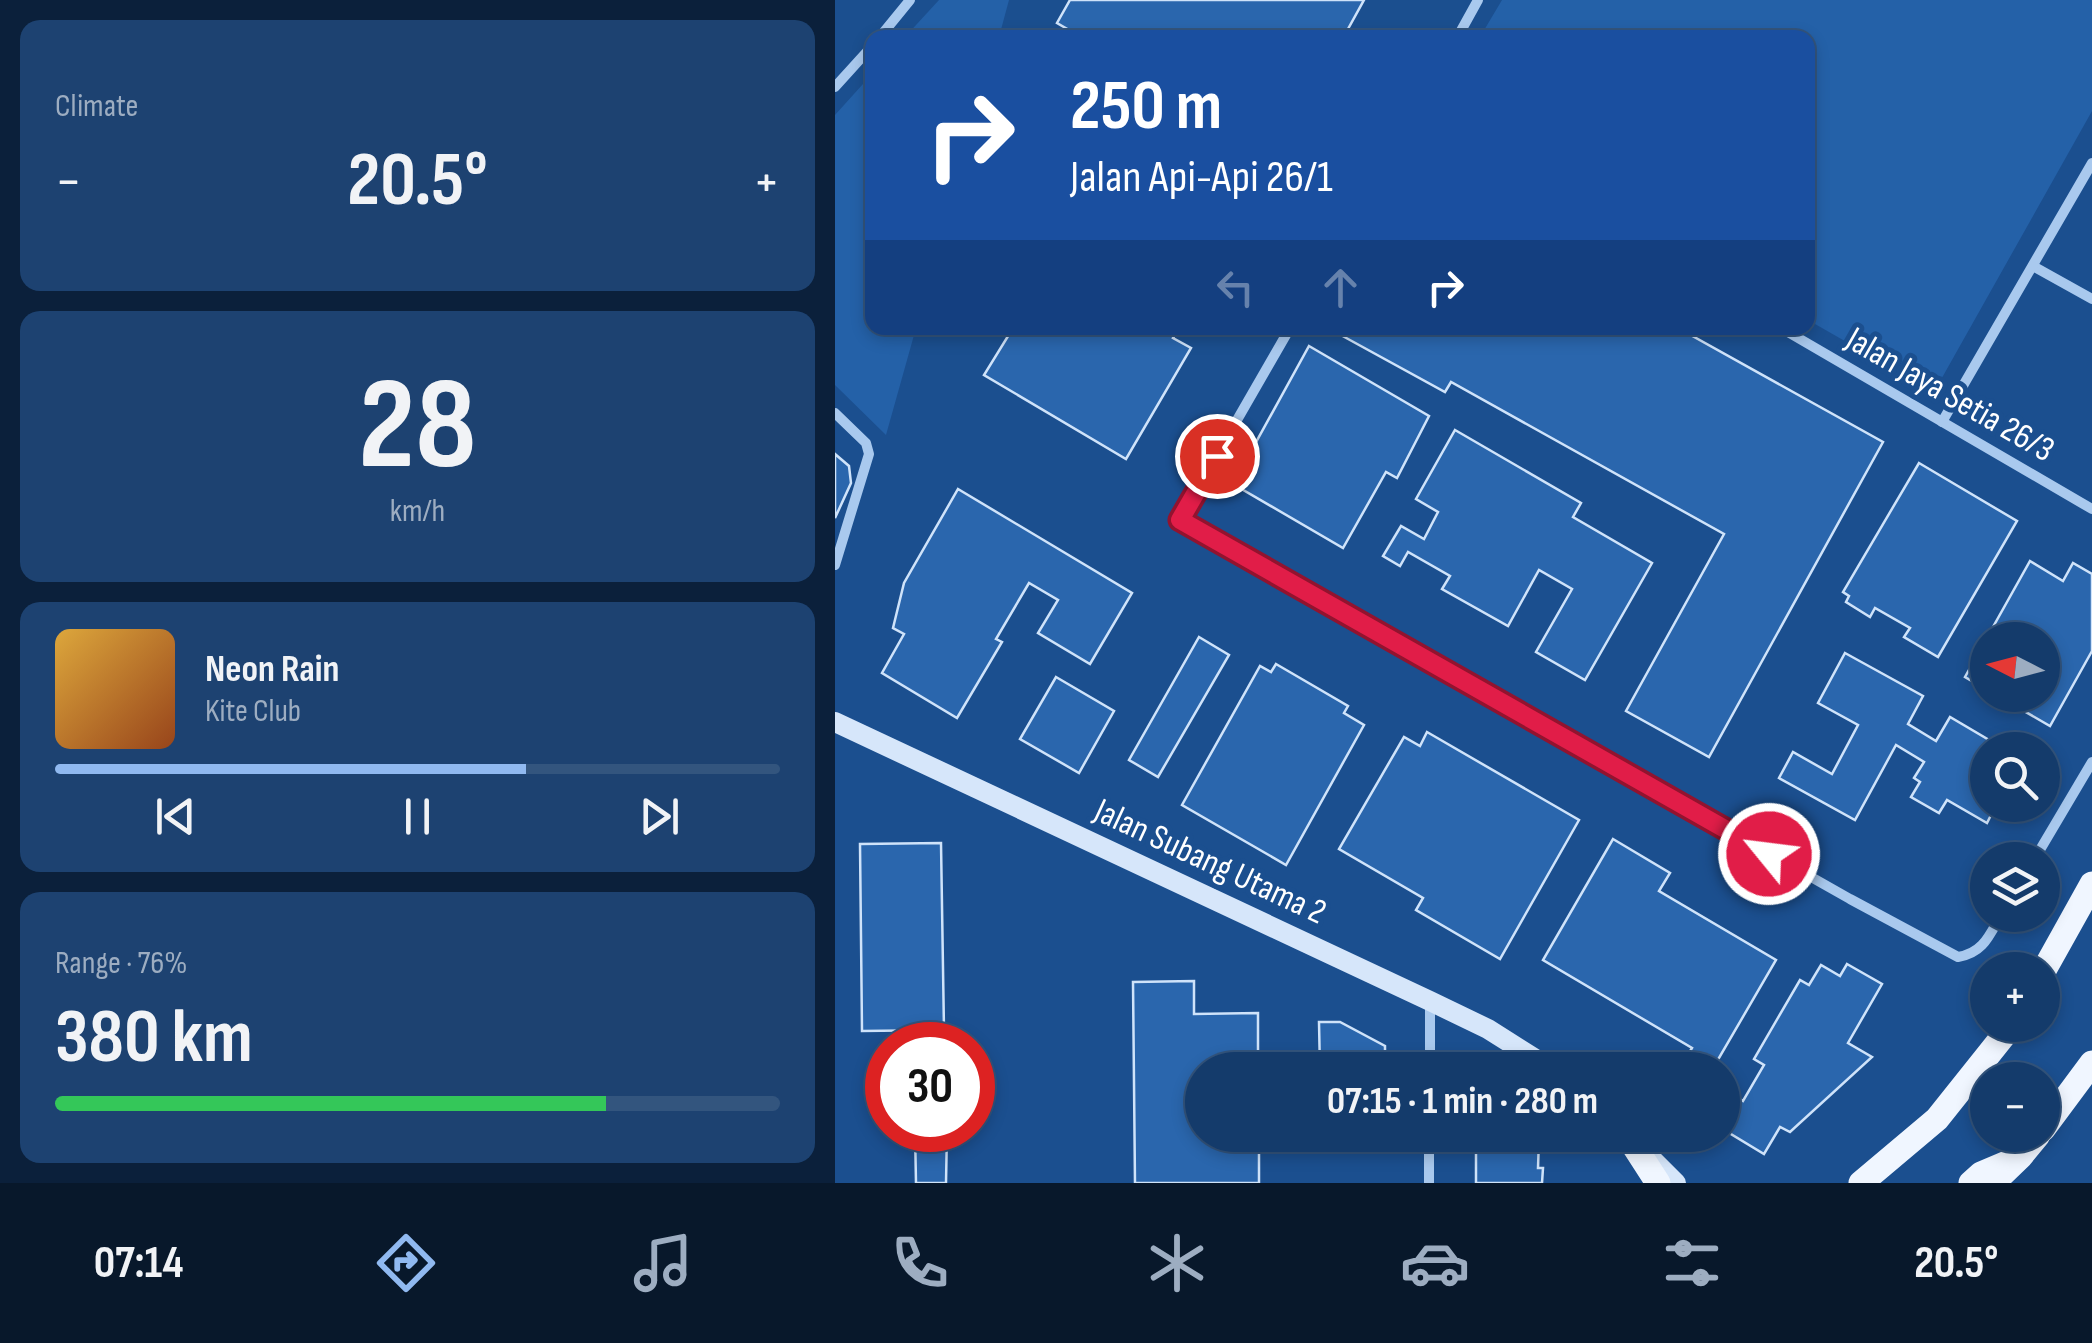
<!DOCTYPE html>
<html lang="en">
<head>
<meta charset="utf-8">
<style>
  :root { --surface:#143b6b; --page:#1d4271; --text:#f1f3f6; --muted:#9dadc1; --line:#33557e; --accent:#90b9f0 }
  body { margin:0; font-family:"Sofia Sans Condensed",sans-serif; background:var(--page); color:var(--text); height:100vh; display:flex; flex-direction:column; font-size:38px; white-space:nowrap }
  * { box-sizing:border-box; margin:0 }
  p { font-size:32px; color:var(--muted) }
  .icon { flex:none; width:55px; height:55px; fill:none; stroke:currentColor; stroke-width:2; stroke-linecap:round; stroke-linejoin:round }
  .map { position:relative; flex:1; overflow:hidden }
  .sheet { display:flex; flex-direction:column; gap:20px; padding:20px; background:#0b203b; width:835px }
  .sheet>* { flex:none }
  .guide { position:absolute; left:30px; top:30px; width:950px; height:305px; border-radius:20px; box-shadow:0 5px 15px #0003,0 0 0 2px var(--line); background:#1a4fa0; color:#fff; overflow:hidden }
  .needle { width:65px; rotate:276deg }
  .tools { position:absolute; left:1135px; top:622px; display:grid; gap:20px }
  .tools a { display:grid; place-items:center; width:90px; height:90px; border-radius:50%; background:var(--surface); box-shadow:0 5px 15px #0003,0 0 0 2px var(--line); font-size:50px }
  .speed { position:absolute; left:30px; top:1022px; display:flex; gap:20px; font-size:50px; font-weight:700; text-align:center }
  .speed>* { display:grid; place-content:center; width:130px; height:130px; border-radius:50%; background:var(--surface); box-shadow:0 5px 15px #0003,0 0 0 2px var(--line); line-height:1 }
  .speed .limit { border:15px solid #d22; background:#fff; color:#111 }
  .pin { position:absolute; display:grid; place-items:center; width:85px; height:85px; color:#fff; margin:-42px; border:5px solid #fff; border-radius:50%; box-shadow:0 2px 10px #0007 }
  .me { position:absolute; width:110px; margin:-55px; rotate:299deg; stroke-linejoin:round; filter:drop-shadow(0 0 8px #0008) }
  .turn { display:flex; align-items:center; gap:35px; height:210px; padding:0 40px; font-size:45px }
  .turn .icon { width:130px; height:130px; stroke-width:2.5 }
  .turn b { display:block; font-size:70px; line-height:85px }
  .lanes { display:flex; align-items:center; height:95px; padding:0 40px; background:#0003; justify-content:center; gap:50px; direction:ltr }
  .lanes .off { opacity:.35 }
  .big { font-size:75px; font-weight:700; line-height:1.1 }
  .sheet .card { flex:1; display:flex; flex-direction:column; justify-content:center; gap:15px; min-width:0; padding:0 35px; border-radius:20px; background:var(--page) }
  .sheet .dial { align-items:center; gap:0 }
  .dial b { font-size:130px; line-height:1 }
  .song { display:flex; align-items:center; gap:30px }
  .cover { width:120px; height:120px; border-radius:15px; background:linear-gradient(135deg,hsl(40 70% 55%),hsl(20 70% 35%)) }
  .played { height:10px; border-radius:5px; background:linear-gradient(90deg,var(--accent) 65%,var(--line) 65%) }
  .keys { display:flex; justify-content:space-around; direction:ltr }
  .heat { display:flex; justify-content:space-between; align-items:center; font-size:55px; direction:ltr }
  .charge { height:15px; border-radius:8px; background:linear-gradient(90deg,#34c759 76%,var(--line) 0) }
  .trip { position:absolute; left:350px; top:1052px; width:555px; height:100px; border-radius:50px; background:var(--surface); box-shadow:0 5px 15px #0003,0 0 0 2px var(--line); font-weight:700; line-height:100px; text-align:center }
  .dock { display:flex; height:160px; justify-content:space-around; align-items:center; background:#08182b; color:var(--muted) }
  .dock .icon { width:70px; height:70px }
  .dock .active { color:var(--accent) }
  .dock b { font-size:45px; color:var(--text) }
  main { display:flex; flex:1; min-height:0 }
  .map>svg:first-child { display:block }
  .green { fill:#2461a8 }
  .building { fill:#2a66ad; stroke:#cfe3fa; stroke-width:2.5 }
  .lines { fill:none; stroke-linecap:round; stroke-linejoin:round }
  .minor { stroke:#a9c9ee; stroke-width:10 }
  .secondary { stroke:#d6e6fa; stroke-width:20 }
  .primary { stroke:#f0f6ff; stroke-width:25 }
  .route-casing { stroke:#92132f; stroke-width:25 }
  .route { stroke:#e11d48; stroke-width:18 }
  .labels { text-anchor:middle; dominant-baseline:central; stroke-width:10; stroke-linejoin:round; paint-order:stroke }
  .street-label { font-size:35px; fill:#fff; stroke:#1b4f8f }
</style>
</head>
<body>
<main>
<section class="sheet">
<div class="card"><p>Climate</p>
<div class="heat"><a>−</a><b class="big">20.5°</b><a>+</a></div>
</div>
<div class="card dial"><b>28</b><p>km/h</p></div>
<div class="card">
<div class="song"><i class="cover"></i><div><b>Neon Rain</b><p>Kite Club</p></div></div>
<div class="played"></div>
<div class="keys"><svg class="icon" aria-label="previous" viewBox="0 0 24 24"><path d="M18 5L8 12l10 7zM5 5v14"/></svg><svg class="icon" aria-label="pause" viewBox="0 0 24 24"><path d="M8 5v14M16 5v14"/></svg><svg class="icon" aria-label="next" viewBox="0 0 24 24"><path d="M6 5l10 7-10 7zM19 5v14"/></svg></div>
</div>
<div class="card"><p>Range · 76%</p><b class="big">380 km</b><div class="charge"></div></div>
</section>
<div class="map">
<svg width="1257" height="1183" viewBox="0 0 1257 1183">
  <rect width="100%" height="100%" fill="#1b4f8f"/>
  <g class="green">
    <polygon points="104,0 174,0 164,37 70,37"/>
    <polygon points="667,0 1257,0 1257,111 1099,392 973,320 972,38 645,37"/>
    <polygon points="37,74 38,328 81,328 51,435 0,385 0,115"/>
  </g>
  <g class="building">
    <polygon points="235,0 529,0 508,38 248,38 222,23"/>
    <polygon points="178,328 344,328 338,338 356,348 291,459 149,375"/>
    <polygon points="493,328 843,328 1048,442 874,757 791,711 889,534 616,382 610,392"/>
    <polygon points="474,346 594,416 562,478 551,472 508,548 398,484"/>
    <polygon points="620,430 746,503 738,517 817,563 750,680 701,652 737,589 704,570 673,626 607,589 615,576 573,552 565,566 548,556 566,526 589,539 603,512 581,499"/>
    <polygon points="0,454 14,466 16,483 0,518"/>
    <polygon points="1084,463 1182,521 1103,657 1069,637 1075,628 1040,608 1035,617 1011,602 1014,596 1008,592"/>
    <polygon points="123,489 297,593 255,664 203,633 223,600 194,583 161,639 167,642 122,718 47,673 69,634 58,628 69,583"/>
    <polygon points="1195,561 1228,581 1238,563 1257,574 1257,651 1215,726 1161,695 1208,695 1208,640 1152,640 1152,690 1130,677"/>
    <polygon points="364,637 394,655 323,777 294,760"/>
    <polygon points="1010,653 1088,696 1073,724 1101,741 1115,717 1171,750 1152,750 1152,805 1161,805 1152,823 1112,800 1104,813 1076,797 1085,782 1079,778 1089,762 1061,745 1020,820 944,778 958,752 997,774 1023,725 983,703"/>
    <polygon points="441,664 513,706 509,713 529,725 451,865 347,805 425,666 436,672"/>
    <polygon points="221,677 279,711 244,773 185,739"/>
    <polygon points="592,732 744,820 665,959 581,910 588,898 504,849 569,737 585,746"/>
    <polygon points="778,839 835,873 824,891 941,960 877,1070 844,1070 857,1048 708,960"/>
    <polygon points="106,843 109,1030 27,1031 25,844"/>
    <polygon points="1012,964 1047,984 1013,1043 1037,1057 955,1132 945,1127 929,1154 891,1131 895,1124 888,1120 902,1097 908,1101 929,1065 919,1059 965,980 974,985 986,965 1005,976"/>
    <polygon points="359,981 359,1014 423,1013 423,1070 368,1070 368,1135 424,1135 424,1183 300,1183 298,982"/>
    <polygon points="484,1022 505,1022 550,1046 550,1070 485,1070"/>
    <polygon points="80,1130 112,1130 111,1183 81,1183"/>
    <polygon points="688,1139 704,1139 703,1168 708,1168 707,1183 641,1183 641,1142 688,1143"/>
  </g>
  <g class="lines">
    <g class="minor">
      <polyline points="44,38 75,0"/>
      <polyline points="622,38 643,0"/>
      <polyline points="0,87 38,45"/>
      <polyline points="1198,266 1257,299"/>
      <path d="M455,328l-110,191 670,380 108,58c25,-4 31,-21 43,-42"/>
      <polyline points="946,328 1257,509"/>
      <polyline points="0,413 31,443 34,454 0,565"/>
      <polyline points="1107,422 1257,163"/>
      <polyline points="1199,860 1257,762"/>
      <polyline points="595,1070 595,1001"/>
      <polyline points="594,1183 594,1135"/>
    </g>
    <g class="secondary">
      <polyline points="0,722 595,1001 653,1029 718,1070"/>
      <polyline points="815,1157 841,1183"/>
    </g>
    <g class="primary">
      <polyline points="1208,972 1257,884"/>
      <polyline points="1208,1129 1257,1063"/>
      <polyline points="792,1135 823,1183"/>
      <polyline points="1026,1183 1102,1119 1177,1025"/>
      <polyline points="1136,1183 1146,1174 1172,1163"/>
      <polyline points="1158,1183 1185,1157 1203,1135"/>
    </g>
  </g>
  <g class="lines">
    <g class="route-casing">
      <polyline id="route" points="382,456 345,520 934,854"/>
    </g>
    <use href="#route" class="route"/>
  </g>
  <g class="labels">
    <g class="street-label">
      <text transform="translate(1115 395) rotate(30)">Jalan Jaya Setia 26/3</text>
      <text transform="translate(375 862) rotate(25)">Jalan Subang Utama 2</text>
    </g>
  </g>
</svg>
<div class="tools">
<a><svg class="needle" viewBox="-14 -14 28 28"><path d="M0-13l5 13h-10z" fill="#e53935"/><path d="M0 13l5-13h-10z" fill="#9dadc1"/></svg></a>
<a><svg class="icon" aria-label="search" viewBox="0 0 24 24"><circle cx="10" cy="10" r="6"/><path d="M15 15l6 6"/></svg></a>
<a><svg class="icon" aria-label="layers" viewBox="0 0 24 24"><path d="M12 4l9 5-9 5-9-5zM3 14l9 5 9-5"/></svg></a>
<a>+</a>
<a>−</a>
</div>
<div class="speed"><div class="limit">30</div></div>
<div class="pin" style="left:382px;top:456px;background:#d93025"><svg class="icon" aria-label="arrive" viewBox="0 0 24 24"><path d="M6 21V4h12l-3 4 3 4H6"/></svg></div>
<svg class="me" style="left:934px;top:854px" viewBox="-20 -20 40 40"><circle r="17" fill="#e11d48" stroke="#fff" stroke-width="3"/><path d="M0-11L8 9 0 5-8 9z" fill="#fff"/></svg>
<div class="trip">07:15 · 1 min · 280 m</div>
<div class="guide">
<div class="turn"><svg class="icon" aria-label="right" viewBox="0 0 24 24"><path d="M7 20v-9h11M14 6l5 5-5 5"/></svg><div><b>250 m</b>Jalan Api-Api 26/1</div></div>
<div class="lanes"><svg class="icon off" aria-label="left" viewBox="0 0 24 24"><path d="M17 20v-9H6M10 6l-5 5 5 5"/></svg><svg class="icon off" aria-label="ahead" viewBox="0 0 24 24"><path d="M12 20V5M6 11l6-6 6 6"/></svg><svg class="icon" aria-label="right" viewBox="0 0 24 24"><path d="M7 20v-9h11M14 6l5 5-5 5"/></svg></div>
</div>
</div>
</main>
<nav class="dock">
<b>07:14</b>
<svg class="icon active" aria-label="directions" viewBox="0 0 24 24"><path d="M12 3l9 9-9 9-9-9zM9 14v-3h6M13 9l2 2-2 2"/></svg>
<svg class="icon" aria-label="music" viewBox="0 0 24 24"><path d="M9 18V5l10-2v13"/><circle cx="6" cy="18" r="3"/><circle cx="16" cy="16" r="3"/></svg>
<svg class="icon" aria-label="phone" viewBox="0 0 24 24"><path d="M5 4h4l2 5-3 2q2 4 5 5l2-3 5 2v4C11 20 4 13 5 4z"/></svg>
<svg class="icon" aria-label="climate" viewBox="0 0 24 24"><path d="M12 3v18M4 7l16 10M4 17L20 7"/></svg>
<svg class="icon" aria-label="car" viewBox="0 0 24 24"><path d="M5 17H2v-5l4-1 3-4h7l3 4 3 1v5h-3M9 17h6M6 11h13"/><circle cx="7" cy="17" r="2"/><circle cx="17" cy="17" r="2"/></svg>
<svg class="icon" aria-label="filters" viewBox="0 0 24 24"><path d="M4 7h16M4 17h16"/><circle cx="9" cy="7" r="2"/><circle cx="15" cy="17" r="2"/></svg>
<b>20.5°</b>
</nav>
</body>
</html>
